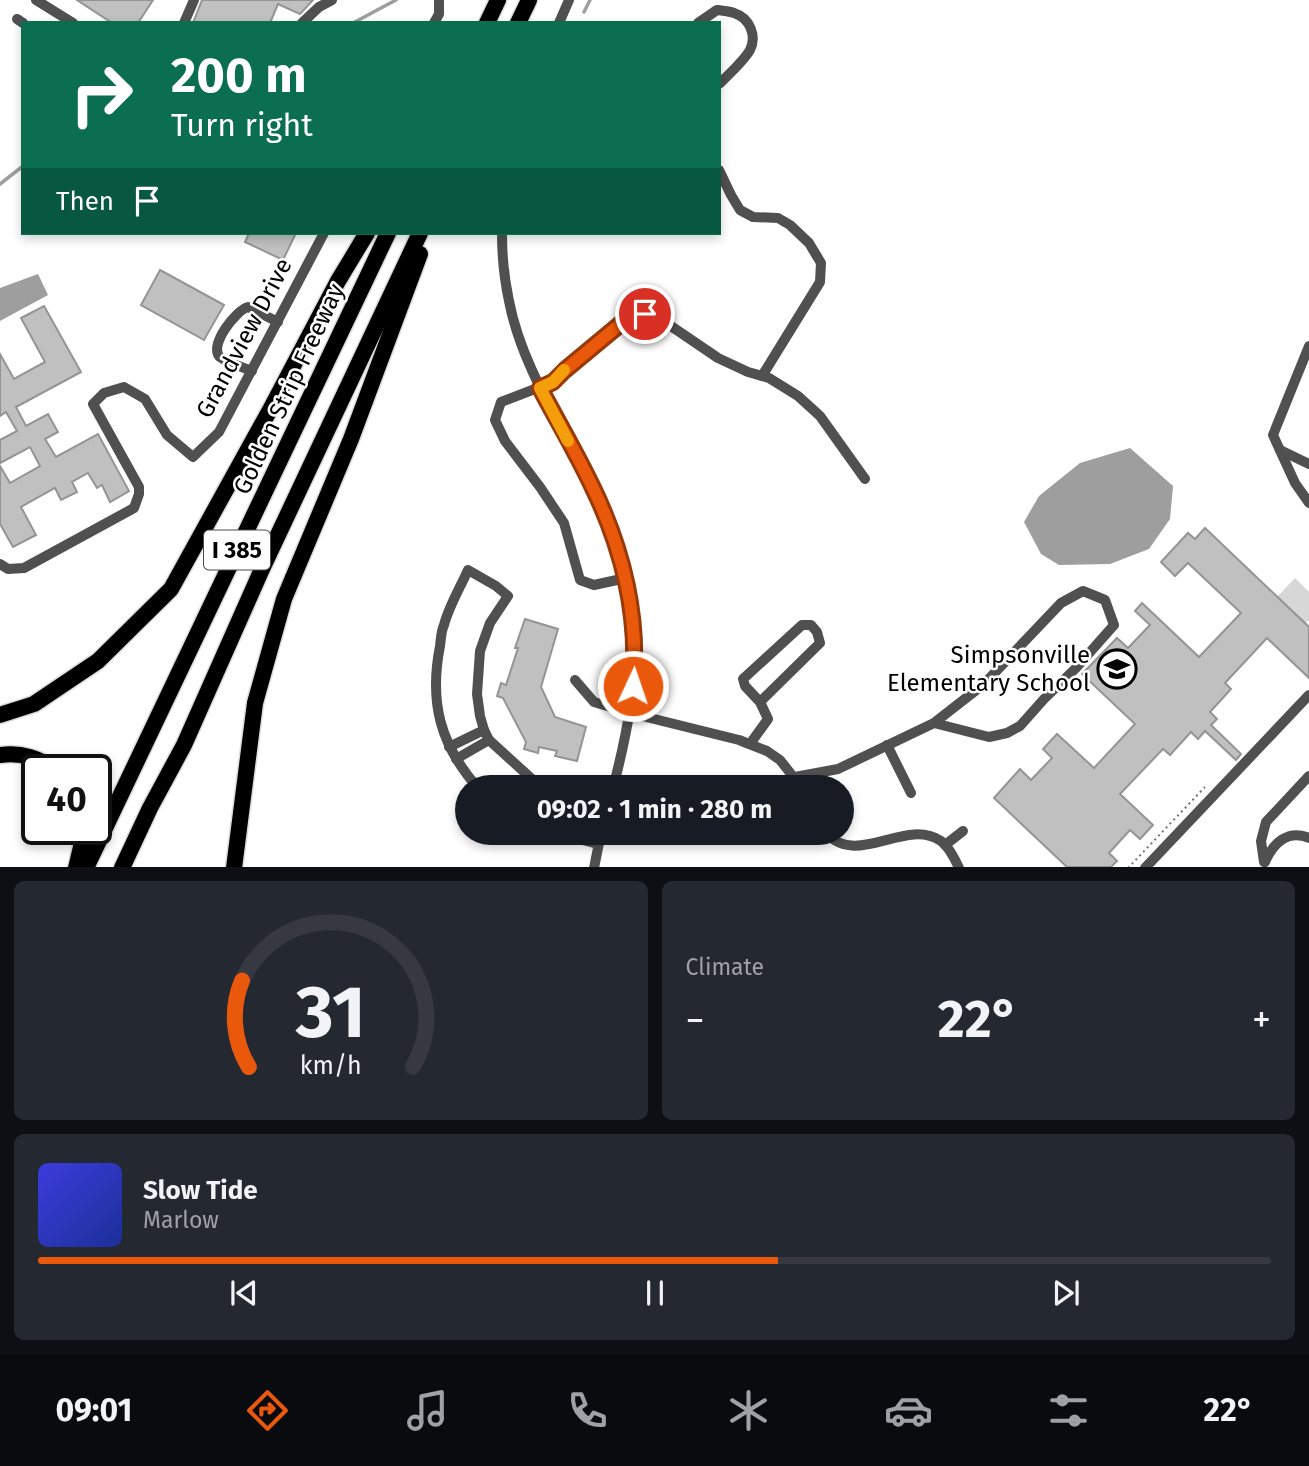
<!DOCTYPE html>
<html lang="en">
<head>
<meta charset="utf-8">
<style>
  :root { --surface:#171b24; --page:#242831; --text:#f1f3f6; --muted:#9ea1a6; --line:#363941; --accent:#ea580c }
  body { margin:0; font-family:"Fira Sans",sans-serif; background:var(--page); color:var(--text); height:100vh; display:flex; flex-direction:column; font-size:26px; white-space:nowrap }
  * { box-sizing:border-box; margin:0 }
  p { font-size:23px; color:var(--muted) }
  .icon { flex:none; width:38px; height:38px; fill:none; stroke:currentColor; stroke-width:2; stroke-linecap:round; stroke-linejoin:round }
  .map { position:relative; height:867px; overflow:hidden }
  .panel { display:flex; flex-direction:column; gap:14px; padding:14px; background:#0d0f14; flex:1 }
  .panel>* { flex:none }
  .guide { position:absolute; left:21px; top:21px; width:700px; height:214px; border-radius:0px; box-shadow:0 4px 10px #0003; background:#0b6e4f; color:#fff; overflow:hidden }
  .speed { position:absolute; left:21px; top:754px; display:flex; gap:14px; font-size:35px; font-weight:700; text-align:center }
  .speed>* { display:grid; place-content:center; width:91px; height:91px; border-radius:50%; background:var(--surface); box-shadow:0 4px 10px #0003; line-height:1 }
  .speed .limit { border:4px solid #111; border-radius:10px; background:#fff; color:#111 }
  .pin { position:absolute; display:grid; place-items:center; width:60px; height:60px; color:#fff; margin:-30px; border:4px solid #fff; border-radius:50%; box-shadow:0 2px 7px #0007 }
  .me { position:absolute; width:77px; margin:-38px; rotate:3deg; stroke-linejoin:round; filter:drop-shadow(0 0 5px #0008) }
  .turn { display:flex; align-items:center; gap:24px; height:147px; padding:0 35px; font-size:32px }
  .turn .icon { width:91px; height:91px; stroke-width:2.5 }
  .turn b { display:block; font-size:49px; line-height:60px }
  .then { display:flex; align-items:center; height:66px; padding:0 35px; background:#0003; gap:14px; font-size:26px }
  .big { font-size:52px; font-weight:700; line-height:1.1 }
  .panel .widget { flex:1; display:flex; flex-direction:column; justify-content:center; gap:10px; min-width:0; padding:0 24px; border-radius:10px; background:var(--page) }
  .panel .dial { align-items:center; gap:0 }
  .dial svg { height:182px; overflow:visible; fill:none; stroke:var(--line); stroke-width:7; stroke-linecap:round; text-anchor:middle }
  .dial text { fill:var(--text); stroke:none }
  .song { display:flex; align-items:center; gap:21px }
  .cover { width:84px; height:84px; border-radius:10px; background:linear-gradient(135deg,hsl(240 70% 55%),hsl(230 70% 35%)) }
  .played { height:7px; border-radius:4px; background:linear-gradient(90deg,var(--accent) 60%,var(--line) 60%) }
  .keys { display:flex; justify-content:space-around; direction:ltr }
  .heat { display:flex; justify-content:space-between; align-items:center; font-size:38px; direction:ltr }
  .panel .tiles { flex:1; display:grid; gap:14px; grid-template-columns:1fr 1fr }
  .widget:last-child { grid-column:span 2 }
  .trip { position:absolute; left:455px; top:775px; width:399px; height:70px; border-radius:35px; background:var(--surface); box-shadow:0 4px 10px #0003; font-weight:700; line-height:70px; text-align:center }
  .dock { display:flex; height:112px; justify-content:space-around; align-items:center; background:#090b0e; color:var(--muted) }
  .dock .icon { width:49px; height:49px }
  .dock .selected { color:var(--accent) }
  .dock b { font-size:32px; color:var(--text) }
  .map>svg:first-child { display:block }
  .green { fill:#d7d7d7 }
  .water { fill:#9e9e9e }
  .lines { fill:none; stroke-linecap:round; stroke-linejoin:round }
  .stream { stroke:#9e9e9e; stroke-width:3.5 }
  .building { fill:#c0c0c0; stroke:#949494; stroke-width:2 }
  .highway-casing { stroke:#dbdbdb; stroke-width:19 }
  .path { stroke:#727272; stroke-width:2; stroke-dasharray:2 3.5; stroke-linecap:butt }
  .minor { stroke:#505050; stroke-width:10 }
  .highway { stroke:#000; stroke-width:16 }
  .route-casing { stroke:#983908; stroke-width:18 }
  .route { stroke:#ea580c; stroke-width:12 }
  .slow { stroke:#f59e0b; stroke-width:12 }
  .labels { text-anchor:middle; dominant-baseline:central; stroke-width:5; stroke-linejoin:round; paint-order:stroke }
  .shield { fill:#fff; stroke:#4c4c4c; stroke-width:2 }
  .shield-label { font-size:23px; font-weight:bold; fill:#000 }
  .street-label { font-size:24px; fill:#000; stroke:#fff }
  .poi-label { font-size:24px; fill:#000; stroke:#fff; text-anchor:end }
</style>
</head>
<body>
<div class="map">
<svg width="1309" height="868" viewBox="0 0 1309 868">
  <rect width="100%" height="100%" fill="#fff"/>
  <polygon class="green" points="1295,578 1309,592 1309,620 1305,624 1277,597"/>
  <g class="water">
    <polygon points="38,274 48,295 0,321 0,288"/>
    <polygon points="1130,448 1173,486 1170,519 1149,549 1110,564 1059,565 1041,554 1024,522 1039,496 1080,463"/>
  </g>
  <g class="lines">
    <g class="stream">
      <polyline points="584,12 590,0"/>
      <polyline points="353,23 396,0"/>
      <polyline points="0,184 23,166"/>
    </g>
  </g>
  <g class="building">
    <polygon points="77,0 153,0 138,23 112,23"/>
    <polygon points="202,0 313,0 300,14 278,4 270,23 193,23"/>
    <polygon points="249,233 296,233 283,260 245,242"/>
    <polygon points="160,270 224,305 204,340 141,305"/>
    <polygon points="44,306 81,372 16,407 26,426 48,414 58,432 45,439 56,457 98,434 129,491 110,502 102,485 97,488 88,473 72,482 77,492 61,500 55,488 21,507 36,535 13,547 0,524 0,466 10,483 40,466 30,447 0,463 0,440 17,431 6,412 0,416 0,354 14,379 45,362 21,318"/>
    <polygon points="1205,528 1309,627 1309,678 1267,638 1225,683 1231,689 1210,712 1217,719 1211,725 1241,754 1236,760 1205,731 1198,739 1191,732 1170,755 1163,749 1120,794 1153,825 1140,839 1130,830 1109,853 1117,861 1111,867 1067,867 994,798 1020,769 1031,780 1052,758 1043,749 1057,734 1094,768 1135,724 1082,674 1117,638 1128,648 1150,625 1135,611 1142,603 1199,657 1241,613 1188,563 1175,576 1161,562 1188,533 1195,539"/>
    <polygon points="525,619 558,629 541,687 555,717 586,727 577,761 555,756 557,751 539,747 538,753 524,749 526,742 503,698 497,696 501,683 506,685 518,648 515,648"/>
  </g>
  <g class="lines">
    <g class="highway-casing">
      <g id="highway">
        <polyline points="487,23 498,0"/>
        <polyline points="518,23 529,0"/>
        <polyline points="0,715 34,704 98,661 171,589 271,408 338,281 367,233"/>
        <path d="M0,755c22,-3 38,3 56,15"/>
        <polyline points="76,868 85,830"/>
        <polyline points="86,868 388,233"/>
        <polyline points="122,868 150,808 184,745 262,569 420,233"/>
        <polyline points="234,868 255,703 284,599 351,439 420,254"/>
      </g>
    </g>
    <polyline class="path" points="1128,868 1205,787"/>
    <g class="minor">
      <polyline points="36,0 73,23"/>
      <polyline points="17,19 23,23"/>
      <polyline points="184,23 194,0"/>
      <polyline points="302,23 319,7 332,0"/>
      <polyline points="434,23 439,14 439,0"/>
      <polyline points="559,23 569,0"/>
      <path d="M698,23l19,-13c6,1 12,1 17,3 16,5 23,23 16,37 -7,12 -21,24 -31,34"/>
      <polyline points="719,170 731,195 740,210 753,217 778,218 790,225 809,243 821,263 820,282 762,376"/>
      <path d="M502,233c0,23 2,45 7,68 13,68 55,126 85,188 21,45 35,92 39,142 1,10 3,21 2,31 -2,43 -11,84 -22,126"/>
      <polyline points="1309,346 1273,435 1295,483 1309,503"/>
      <path d="M252,371c-10,-4 -24,-8 -32,-14 -12,-11 16,-47 28,-50l30,15"/>
      <polyline points="1280,450 1309,464"/>
      <polyline points="0,564 8,569 24,568 134,508 139,494 139,487 93,404 104,393 124,387 145,399 167,435 193,457 219,432 324,233"/>
      <polyline points="626,578 594,585 580,580 564,523 540,487 505,441 495,420 501,402 553,382 565,370 630,316 645,314 662,320 718,358 748,372 769,378 798,396 820,416 865,479"/>
      <polyline points="575,680 594,702 630,713 739,740 767,751 780,760 802,788"/>
      <polyline points="750,744 768,719 760,702 820,643 817,632 811,625 802,625 743,679 745,686 760,702"/>
      <polyline points="887,745 911,793"/>
      <polyline points="449,747 484,730"/>
      <polyline points="456,759 489,740"/>
      <polyline points="795,777 838,769 934,723 984,684 1061,603 1083,591 1105,600 1114,625 1076,668 1044,699 1020,726 1007,733 989,737 934,723"/>
      <path d="M478,788c-38,-43 -49,-86 -38,-142 1,-7 1,-15 4,-21 5,-19 16,-37 24,-55l28,16 12,10 -18,27 -10,28 -3,43 3,22 4,14 5,10 44,40 14,8"/>
      <polyline points="555,833 598,844"/>
      <path d="M826,833c32,35 79,-16 115,8 8,6 14,18 18,27"/>
      <polyline points="945,845 963,831"/>
      <polyline points="1264,862 1261,841 1266,822 1309,776"/>
      <path d="M1265,862c8,-19 23,-33 44,-24"/>
      <polyline points="594,868 601,833"/>
      <polyline points="1145,868 1309,695"/>
    </g>
    <use href="#highway" class="highway"/>
  </g>
  <g class="lines">
    <g class="route-casing">
      <path id="route" d="M633,686c6,-68 -10,-136 -40,-198 -16,-34 -35,-66 -53,-100l13,-6 12,-12 65,-54 15,-2"/>
    </g>
    <use href="#route" class="route"/>
    <polyline class="slow" points="564,370 553,382 540,388 568,441"/>
  </g>
  <defs>
    <g id="school-ring" transform="scale(2.0125)"><circle r="9.5" fill="#fff" stroke="#000" stroke-width="1.5"/><path d="M0-5L7-2L0 1L-7-2ZM-4 1L0 2.5L4 1V4Q0 6-4 4Z" fill="#000"/></g>
  </defs>
  <g fill-rule="evenodd">
    <use href="#school-ring" x="1117" y="669"/>
  </g>
  <g class="labels">
    <rect class="shield" x="204" y="530.5" width="66" height="39" rx="5"/>
    <g class="shield-label">
      <text x="237" y="550">I 385</text>
    </g>
    <g class="street-label">
      <text transform="translate(244 338) rotate(-62)">Grandview Drive</text>
      <text transform="translate(289 389) rotate(-65)">Golden Strip Freeway</text>
    </g>
    <g class="poi-label">
      <text x="1090" y="655">Simpsonville<tspan x="1090" dy="28">Elementary School</tspan></text>
    </g>
  </g>
</svg>
<div class="speed"><div class="limit">40</div></div>
<div class="pin" style="left:645px;top:314px;background:#d93025"><svg class="icon" aria-label="arrive" viewBox="0 0 24 24"><path d="M6 21V4h12l-3 4 3 4H6"/></svg></div>
<svg class="me" style="left:633px;top:686px" viewBox="-20 -20 40 40"><circle r="17" fill="#ea580c" stroke="#fff" stroke-width="3"/><path d="M0-11L8 9 0 5-8 9z" fill="#fff"/></svg>
<div class="trip">09:02 · 1 min · 280 m</div>
<div class="guide">
<div class="turn"><svg class="icon" aria-label="right" viewBox="0 0 24 24"><path d="M7 20v-9h11M14 6l5 5-5 5"/></svg><div><b>200 m</b>Turn right</div></div>
<div class="then">Then<svg class="icon" aria-label="arrive" viewBox="0 0 24 24"><path d="M6 21V4h12l-3 4 3 4H6"/></svg></div>
</div>
</div>
<section class="panel">
<div class="tiles">
<div class="widget dial"><svg viewBox="0 0 100 80">
<path d="M14 69A42 42 0 1 1 86 69"/>
<path d="M14 69A42 42 0 0 1 11 31" stroke="#ea580c"/>
<text x="50" y="56" font-size="32" font-weight="700">31</text>
<text x="50" y="72" font-size="11">km/h</text>
</svg></div>
<div class="widget"><p>Climate</p>
<div class="heat"><a>−</a><b class="big">22°</b><a>+</a></div>
</div>
<div class="widget">
<div class="song"><i class="cover"></i><div><b>Slow Tide</b><p>Marlow</p></div></div>
<div class="played"></div>
<div class="keys"><svg class="icon" aria-label="previous" viewBox="0 0 24 24"><path d="M18 5L8 12l10 7zM5 5v14"/></svg><svg class="icon" aria-label="pause" viewBox="0 0 24 24"><path d="M8 5v14M16 5v14"/></svg><svg class="icon" aria-label="next" viewBox="0 0 24 24"><path d="M6 5l10 7-10 7zM19 5v14"/></svg></div>
</div>
</div>
</section>
<nav class="dock">
<b>09:01</b>
<svg class="icon selected" aria-label="directions" viewBox="0 0 24 24"><path d="M12 3l9 9-9 9-9-9zM9 14v-3h6M13 9l2 2-2 2"/></svg>
<svg class="icon" aria-label="music" viewBox="0 0 24 24"><path d="M9 18V5l10-2v13"/><circle cx="6" cy="18" r="3"/><circle cx="16" cy="16" r="3"/></svg>
<svg class="icon" aria-label="phone" viewBox="0 0 24 24"><path d="M5 4h4l2 5-3 2q2 4 5 5l2-3 5 2v4C11 20 4 13 5 4z"/></svg>
<svg class="icon" aria-label="climate" viewBox="0 0 24 24"><path d="M12 3v18M4 7l16 10M4 17L20 7"/></svg>
<svg class="icon" aria-label="car" viewBox="0 0 24 24"><path d="M5 17H2v-5l4-1 3-4h7l3 4 3 1v5h-3M9 17h6M6 11h13"/><circle cx="7" cy="17" r="2"/><circle cx="17" cy="17" r="2"/></svg>
<svg class="icon" aria-label="filters" viewBox="0 0 24 24"><path d="M4 7h16M4 17h16"/><circle cx="9" cy="7" r="2"/><circle cx="15" cy="17" r="2"/></svg>
<b>22°</b>
</nav>
</body>
</html>
